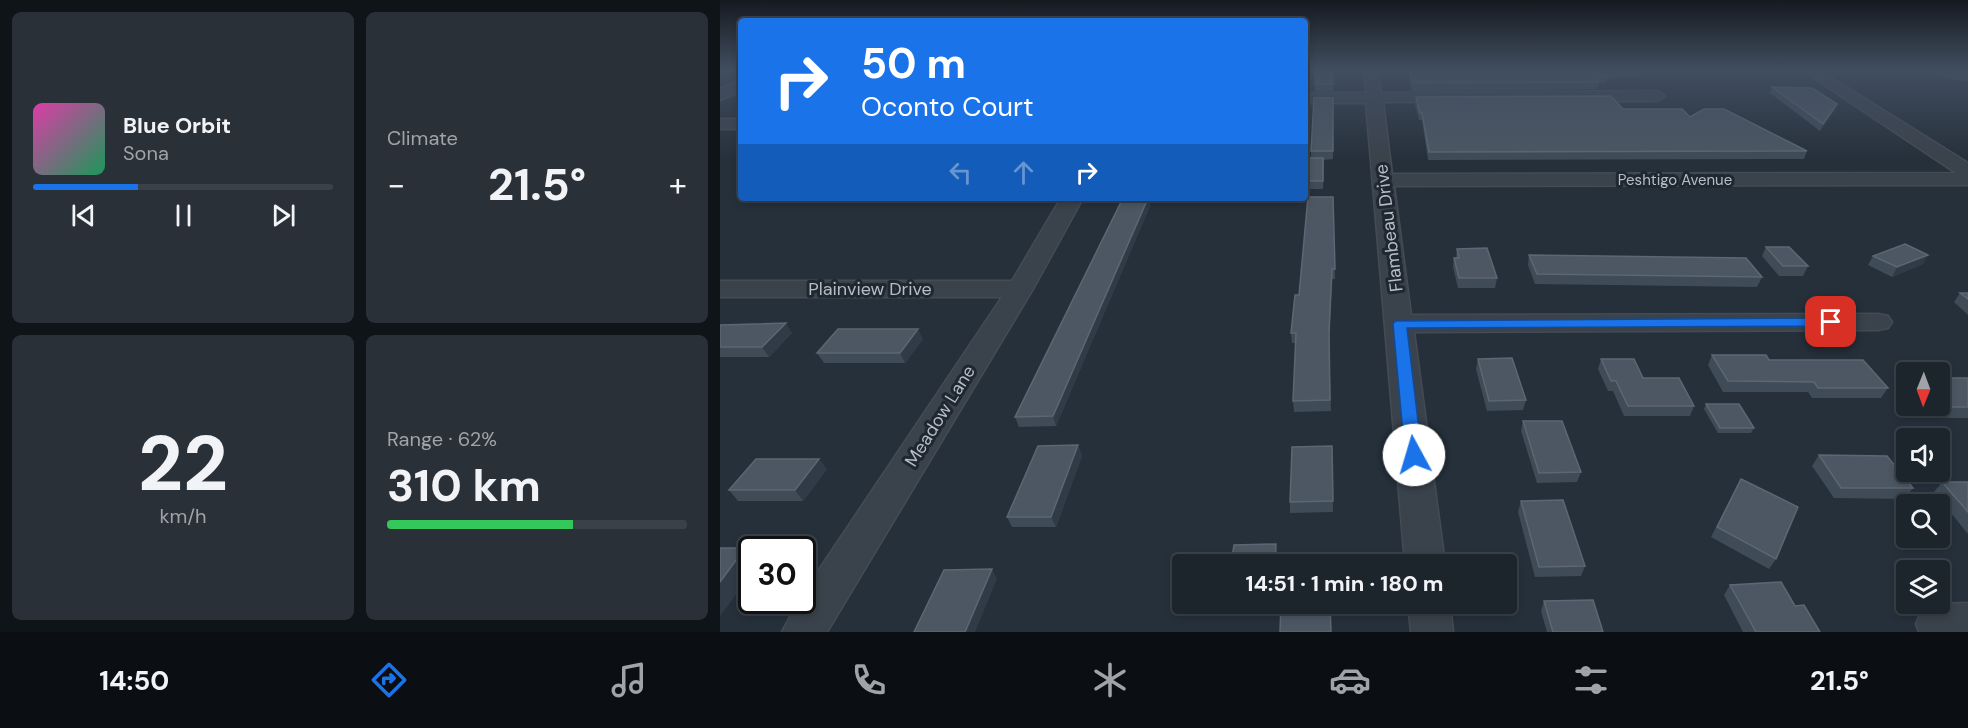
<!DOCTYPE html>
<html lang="en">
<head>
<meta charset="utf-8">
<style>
  :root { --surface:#1c242c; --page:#293038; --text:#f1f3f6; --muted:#a0a4a9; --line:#3a4148; --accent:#1a73e8 }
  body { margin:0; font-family:"DM Sans",sans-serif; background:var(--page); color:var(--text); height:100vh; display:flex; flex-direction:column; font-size:22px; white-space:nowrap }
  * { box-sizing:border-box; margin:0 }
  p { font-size:20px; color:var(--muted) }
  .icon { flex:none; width:33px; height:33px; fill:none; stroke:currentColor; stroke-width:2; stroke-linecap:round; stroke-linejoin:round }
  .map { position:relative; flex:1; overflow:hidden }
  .details { display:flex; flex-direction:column; gap:12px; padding:12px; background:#0f1418; width:720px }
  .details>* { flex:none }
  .guide { position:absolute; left:18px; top:18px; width:570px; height:183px; border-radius:6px; box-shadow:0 3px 9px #0003,0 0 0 2px var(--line); background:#1a73e8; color:#fff; overflow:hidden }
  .needle { width:39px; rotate:181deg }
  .tools { position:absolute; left:1176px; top:362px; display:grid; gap:12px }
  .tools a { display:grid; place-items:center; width:54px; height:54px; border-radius:6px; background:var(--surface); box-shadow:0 3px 9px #0003,0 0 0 2px var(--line); font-size:30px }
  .speed { position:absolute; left:18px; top:536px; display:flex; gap:12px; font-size:30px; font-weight:700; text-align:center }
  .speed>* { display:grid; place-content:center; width:78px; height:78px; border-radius:50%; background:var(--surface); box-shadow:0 3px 9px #0003,0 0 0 2px var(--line); line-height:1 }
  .speed .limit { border:3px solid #111; border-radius:9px; background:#fff; color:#111 }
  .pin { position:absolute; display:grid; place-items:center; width:51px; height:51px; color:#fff; margin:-26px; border-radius:12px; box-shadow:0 3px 9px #0006 }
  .me { position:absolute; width:66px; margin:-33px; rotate:354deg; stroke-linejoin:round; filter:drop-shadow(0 0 4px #0008) }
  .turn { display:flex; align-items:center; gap:21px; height:126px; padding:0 24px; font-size:27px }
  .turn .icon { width:78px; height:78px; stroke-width:2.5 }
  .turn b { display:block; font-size:42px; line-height:51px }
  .lanes { display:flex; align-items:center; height:57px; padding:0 24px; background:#0003; justify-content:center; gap:30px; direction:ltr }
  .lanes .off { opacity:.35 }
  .big { font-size:45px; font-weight:700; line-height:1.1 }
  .details .card { flex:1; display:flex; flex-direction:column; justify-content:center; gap:9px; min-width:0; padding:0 21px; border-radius:9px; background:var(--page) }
  .details .dial { align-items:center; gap:0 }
  .dial b { font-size:78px; line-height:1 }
  .song { display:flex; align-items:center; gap:18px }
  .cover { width:72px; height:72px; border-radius:9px; background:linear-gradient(135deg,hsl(320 70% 55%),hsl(150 70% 35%)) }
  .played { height:6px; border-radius:3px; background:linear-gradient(90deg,var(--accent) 35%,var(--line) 35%) }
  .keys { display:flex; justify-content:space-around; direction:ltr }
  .heat { display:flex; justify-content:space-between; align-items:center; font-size:33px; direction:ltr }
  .charge { height:9px; border-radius:4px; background:linear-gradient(90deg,#34c759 62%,var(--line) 0) }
  .details .tiles { flex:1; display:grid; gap:12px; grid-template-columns:repeat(2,1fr) }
  .trip { position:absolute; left:452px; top:554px; width:345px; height:60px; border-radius:6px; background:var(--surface); box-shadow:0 3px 9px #0003,0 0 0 2px var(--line); font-weight:700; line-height:60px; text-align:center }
  .menu { display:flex; height:96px; justify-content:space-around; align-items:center; background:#0b0e12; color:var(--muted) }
  .menu .icon { width:42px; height:42px }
  .menu .on { color:var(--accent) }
  .menu b { font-size:27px; color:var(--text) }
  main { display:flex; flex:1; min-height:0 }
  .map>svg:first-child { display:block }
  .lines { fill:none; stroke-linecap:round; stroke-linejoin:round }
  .minor-casing { stroke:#434b54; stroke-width:3 }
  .minor { fill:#3a424b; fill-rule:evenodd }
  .wall { fill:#3f4b57 }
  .shaded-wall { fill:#303b47 }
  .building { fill:#4c5763; stroke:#5c6773; stroke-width:1.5 }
  .route { fill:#1a73e8; stroke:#114b97; stroke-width:1.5 }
  .labels { text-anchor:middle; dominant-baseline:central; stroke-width:6; stroke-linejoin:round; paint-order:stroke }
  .far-street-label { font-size:15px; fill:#b6bdc7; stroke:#1f2730 }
  .street-label { font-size:18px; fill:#b6bdc7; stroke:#1f2730 }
</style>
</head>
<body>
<main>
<section class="details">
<div class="tiles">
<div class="card">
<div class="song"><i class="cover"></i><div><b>Blue Orbit</b><p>Sona</p></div></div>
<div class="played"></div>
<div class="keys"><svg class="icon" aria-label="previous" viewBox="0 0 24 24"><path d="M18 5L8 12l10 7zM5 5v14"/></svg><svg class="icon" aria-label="pause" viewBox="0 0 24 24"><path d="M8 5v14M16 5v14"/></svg><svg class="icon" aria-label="next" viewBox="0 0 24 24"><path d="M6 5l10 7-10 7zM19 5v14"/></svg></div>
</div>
<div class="card"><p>Climate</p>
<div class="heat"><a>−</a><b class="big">21.5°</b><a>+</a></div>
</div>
<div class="card dial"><b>22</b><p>km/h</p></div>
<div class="card"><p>Range · 62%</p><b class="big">310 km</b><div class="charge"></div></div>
</div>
</section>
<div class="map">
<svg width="1248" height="632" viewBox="0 0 1248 632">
  <rect width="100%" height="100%" fill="#26303b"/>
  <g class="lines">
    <g class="minor-casing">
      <g id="minor">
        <polygon points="644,70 658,70 661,93 937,91 945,96 937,101 663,102 672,174 1236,173 1082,70 1099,70 1248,163 1248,185 674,186 691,315 1158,314 1168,316 1172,322 1168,328 1158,330 694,332 725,564 685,564 646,103 585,103 585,93 646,93"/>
        <polygon points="1212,70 1248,71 1248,81 1214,73"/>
        <polygon points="21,80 21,91 0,100 0,89"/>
        <rect x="0" y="119" width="21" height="10"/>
        <polygon points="341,198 363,198 313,289 107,632 62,632 79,600 82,600 82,595 282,297 0,297 0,281 292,281"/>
        <polygon points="688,603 730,603 733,632 691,632"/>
        <polygon points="1248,603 1248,632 1199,632 1196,624 1202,610 1217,604"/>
      </g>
    </g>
    <use href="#minor" class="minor"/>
  </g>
  <g class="wall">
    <polygon points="613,70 613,91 595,91 595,84"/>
    <polygon points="687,70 923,70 921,77 888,78 886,83 879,83 877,89 692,91"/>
    <polygon points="1052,87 1117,104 1114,111 1100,131 1050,93"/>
    <polygon points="696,97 903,109 970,117 1087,151 1084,159 708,160 702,120 699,120 695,104"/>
    <polygon points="613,98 613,159 604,160 603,189 585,189 585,158 591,158 591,151"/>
    <polygon points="613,197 615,279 612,279 609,343 611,411 574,412 573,401 576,343 572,343 571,333 579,295"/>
    <polygon points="429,198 430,206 336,426 299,427 295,417"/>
    <polygon points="1046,247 1088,266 1083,276 1059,276 1042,256"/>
    <polygon points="737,249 777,278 775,288 738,288 733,267 734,258 736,258"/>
    <polygon points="809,255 1042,277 1037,287 815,284 808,265"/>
    <polygon points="1208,255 1203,264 1172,277 1148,265 1153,256"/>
    <polygon points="1240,293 1248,293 1248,315 1234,302"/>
    <polygon points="0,325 72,333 49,357 0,357"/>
    <polygon points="203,339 185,363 104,363 97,353"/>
    <polygon points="992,355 1049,360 1168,388 1161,398 1092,398 1088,392 1003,392 988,365"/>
    <polygon points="758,359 806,400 803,410 767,411 756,369"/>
    <polygon points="881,359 923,378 974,406 970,416 904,416 893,391 888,391 878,369"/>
    <polygon points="1220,378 1248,378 1248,418 1216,418 1205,405 1220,405"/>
    <polygon points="986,404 1034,428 1031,433 998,433 984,409"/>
    <polygon points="803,421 861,472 857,482 817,483 801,431"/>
    <polygon points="358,445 362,456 336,527 292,527 287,517"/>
    <polygon points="612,446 613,512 570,513 570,502"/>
    <polygon points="1099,455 1193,488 1184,499 1114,498 1092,466"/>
    <polygon points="107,469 83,501 18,501 9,490"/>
    <polygon points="1021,479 1056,559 1049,569 991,537"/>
    <polygon points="1222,482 1248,482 1248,534 1214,492"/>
    <polygon points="801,501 865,566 861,576 815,577 798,512"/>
    <polygon points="1010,585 1075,606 1100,632 1023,632 1004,595"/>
    <polygon points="824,601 883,632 827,632 821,611"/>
  </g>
  <g class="shaded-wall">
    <polygon points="1117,104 1114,111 1100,131 1103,124"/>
    <polygon points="429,198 430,206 336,426 333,416"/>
    <polygon points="1208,255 1203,264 1172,277 1177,267"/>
    <polygon points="66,323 72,333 49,357 42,347"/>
    <polygon points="198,329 203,339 185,363 180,353"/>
    <polygon points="358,445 362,456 336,527 331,517"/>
    <polygon points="99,459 107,469 83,501 75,490"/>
    <polygon points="556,544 557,554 557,564 555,564"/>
    <polygon points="25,548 32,555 32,573 0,616 0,582"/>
    <polygon points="272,569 277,579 255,632 245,632"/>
  </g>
  <g class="building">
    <rect x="595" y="70" width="18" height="14"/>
    <polygon points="689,70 923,70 884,71 888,76 873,76 879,82 693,83"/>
    <polygon points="1052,87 1092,88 1117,104 1103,124"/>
    <polygon points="891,96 903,109 962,109 970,117 984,109 1004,109 1087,151 709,152 702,113 700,113 696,97"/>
    <polygon points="594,98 613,98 613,151 591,151"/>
    <rect x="585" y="158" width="18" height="23"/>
    <polygon points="588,197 613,197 615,269 612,269 609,333 610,400 573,401 576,333 571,333 575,295 579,295"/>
    <polygon points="403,198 428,198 333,416 295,417"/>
    <polygon points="1185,244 1208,255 1177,267 1153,256"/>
    <polygon points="1046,247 1069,247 1088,266 1063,266"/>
    <polygon points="767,248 777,278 739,278 734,258 739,258 737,249"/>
    <polygon points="809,255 1026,258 1042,277 817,274"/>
    <polygon points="1240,293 1248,293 1248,299"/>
    <polygon points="66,323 42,347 0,347 0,325"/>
    <polygon points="118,329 198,329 180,353 97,353"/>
    <polygon points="992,355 1046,355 1049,360 1143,360 1168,388 1098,388 1094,382 1008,381"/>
    <polygon points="792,358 806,400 769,401 758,359"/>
    <polygon points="881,359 914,359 923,378 959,378 974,406 908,406 896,381 891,381"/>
    <polygon points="1220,378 1248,378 1248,407 1224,407 1220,403"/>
    <polygon points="986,404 1019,404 1034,428 1000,428"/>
    <polygon points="803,421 842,421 861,472 819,473"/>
    <polygon points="358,445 331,517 287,517 318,446"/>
    <polygon points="612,446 613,501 570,502 572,447"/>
    <polygon points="1099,455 1167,456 1193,488 1121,488"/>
    <polygon points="36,459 99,459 75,490 9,490"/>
    <polygon points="1021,479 1078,507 1056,559 997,527"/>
    <polygon points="1222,482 1248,482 1248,512"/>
    <polygon points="843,500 865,566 819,567 801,501"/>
    <polygon points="556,544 555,564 511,564 514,545"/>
    <polygon points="0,548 25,548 0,582"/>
    <polygon points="272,569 245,632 194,632 224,570"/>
    <polygon points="1061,582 1075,606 1084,605 1100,632 1036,632 1010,585"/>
    <polygon points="873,600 883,632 833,632 824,601"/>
    <polygon points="561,603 610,603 611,632 560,632"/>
  </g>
  <linearGradient id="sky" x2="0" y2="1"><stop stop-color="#151a20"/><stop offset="0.44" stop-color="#414e60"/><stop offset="1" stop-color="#414e60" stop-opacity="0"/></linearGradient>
  <rect width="1248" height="159" fill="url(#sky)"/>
  <polygon class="route" points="1111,318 1118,322 1116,326 687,328 702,455 700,459 688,459 685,455 673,324 675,321"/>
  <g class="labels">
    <g class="far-street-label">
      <text x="955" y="180">Peshtigo Avenue</text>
    </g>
    <g class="street-label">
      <text transform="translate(669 228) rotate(-97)">Flambeau Drive</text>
      <text x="150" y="289">Plainview Drive</text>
      <text transform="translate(220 416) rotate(-58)">Meadow Lane</text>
    </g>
  </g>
</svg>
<div class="tools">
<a><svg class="needle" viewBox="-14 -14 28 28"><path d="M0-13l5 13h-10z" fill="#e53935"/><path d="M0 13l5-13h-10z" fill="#a0a4a9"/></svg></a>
<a><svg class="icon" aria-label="sound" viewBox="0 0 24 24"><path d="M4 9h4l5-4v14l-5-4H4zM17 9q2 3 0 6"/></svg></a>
<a><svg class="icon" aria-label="search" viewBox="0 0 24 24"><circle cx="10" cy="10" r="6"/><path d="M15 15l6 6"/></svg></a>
<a><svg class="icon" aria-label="layers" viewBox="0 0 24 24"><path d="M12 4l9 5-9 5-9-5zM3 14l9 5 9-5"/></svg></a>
</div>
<div class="speed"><div class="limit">30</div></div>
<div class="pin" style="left:1111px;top:322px;background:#d93025"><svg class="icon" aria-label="arrive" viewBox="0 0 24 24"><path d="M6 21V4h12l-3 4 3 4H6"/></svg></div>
<svg class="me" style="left:694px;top:455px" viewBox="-20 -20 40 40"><circle r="19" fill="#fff"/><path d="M0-13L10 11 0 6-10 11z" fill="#1a73e8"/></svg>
<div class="trip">14:51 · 1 min · 180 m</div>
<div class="guide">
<div class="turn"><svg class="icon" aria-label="right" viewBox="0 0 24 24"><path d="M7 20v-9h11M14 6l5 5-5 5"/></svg><div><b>50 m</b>Oconto Court</div></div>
<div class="lanes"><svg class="icon off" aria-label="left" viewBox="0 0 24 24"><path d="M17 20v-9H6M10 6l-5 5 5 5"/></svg><svg class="icon off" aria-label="ahead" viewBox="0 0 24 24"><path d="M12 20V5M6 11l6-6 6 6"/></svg><svg class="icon" aria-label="right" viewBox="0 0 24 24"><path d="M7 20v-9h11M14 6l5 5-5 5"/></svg></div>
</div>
</div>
</main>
<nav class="menu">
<b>14:50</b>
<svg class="icon on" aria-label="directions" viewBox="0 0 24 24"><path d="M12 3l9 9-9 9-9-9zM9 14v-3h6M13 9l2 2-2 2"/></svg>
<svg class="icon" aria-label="music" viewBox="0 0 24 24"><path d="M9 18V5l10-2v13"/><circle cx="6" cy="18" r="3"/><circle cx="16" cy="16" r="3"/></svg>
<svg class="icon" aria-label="phone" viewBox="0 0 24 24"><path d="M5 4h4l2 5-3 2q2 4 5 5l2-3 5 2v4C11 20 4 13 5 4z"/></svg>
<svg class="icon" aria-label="climate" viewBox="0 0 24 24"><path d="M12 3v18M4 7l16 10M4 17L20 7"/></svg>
<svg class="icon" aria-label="car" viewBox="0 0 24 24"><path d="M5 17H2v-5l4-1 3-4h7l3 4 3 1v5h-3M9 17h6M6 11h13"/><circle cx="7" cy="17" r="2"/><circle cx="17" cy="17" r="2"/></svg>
<svg class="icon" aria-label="filters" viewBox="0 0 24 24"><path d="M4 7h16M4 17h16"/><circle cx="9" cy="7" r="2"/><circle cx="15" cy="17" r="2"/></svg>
<b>21.5°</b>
</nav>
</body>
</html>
